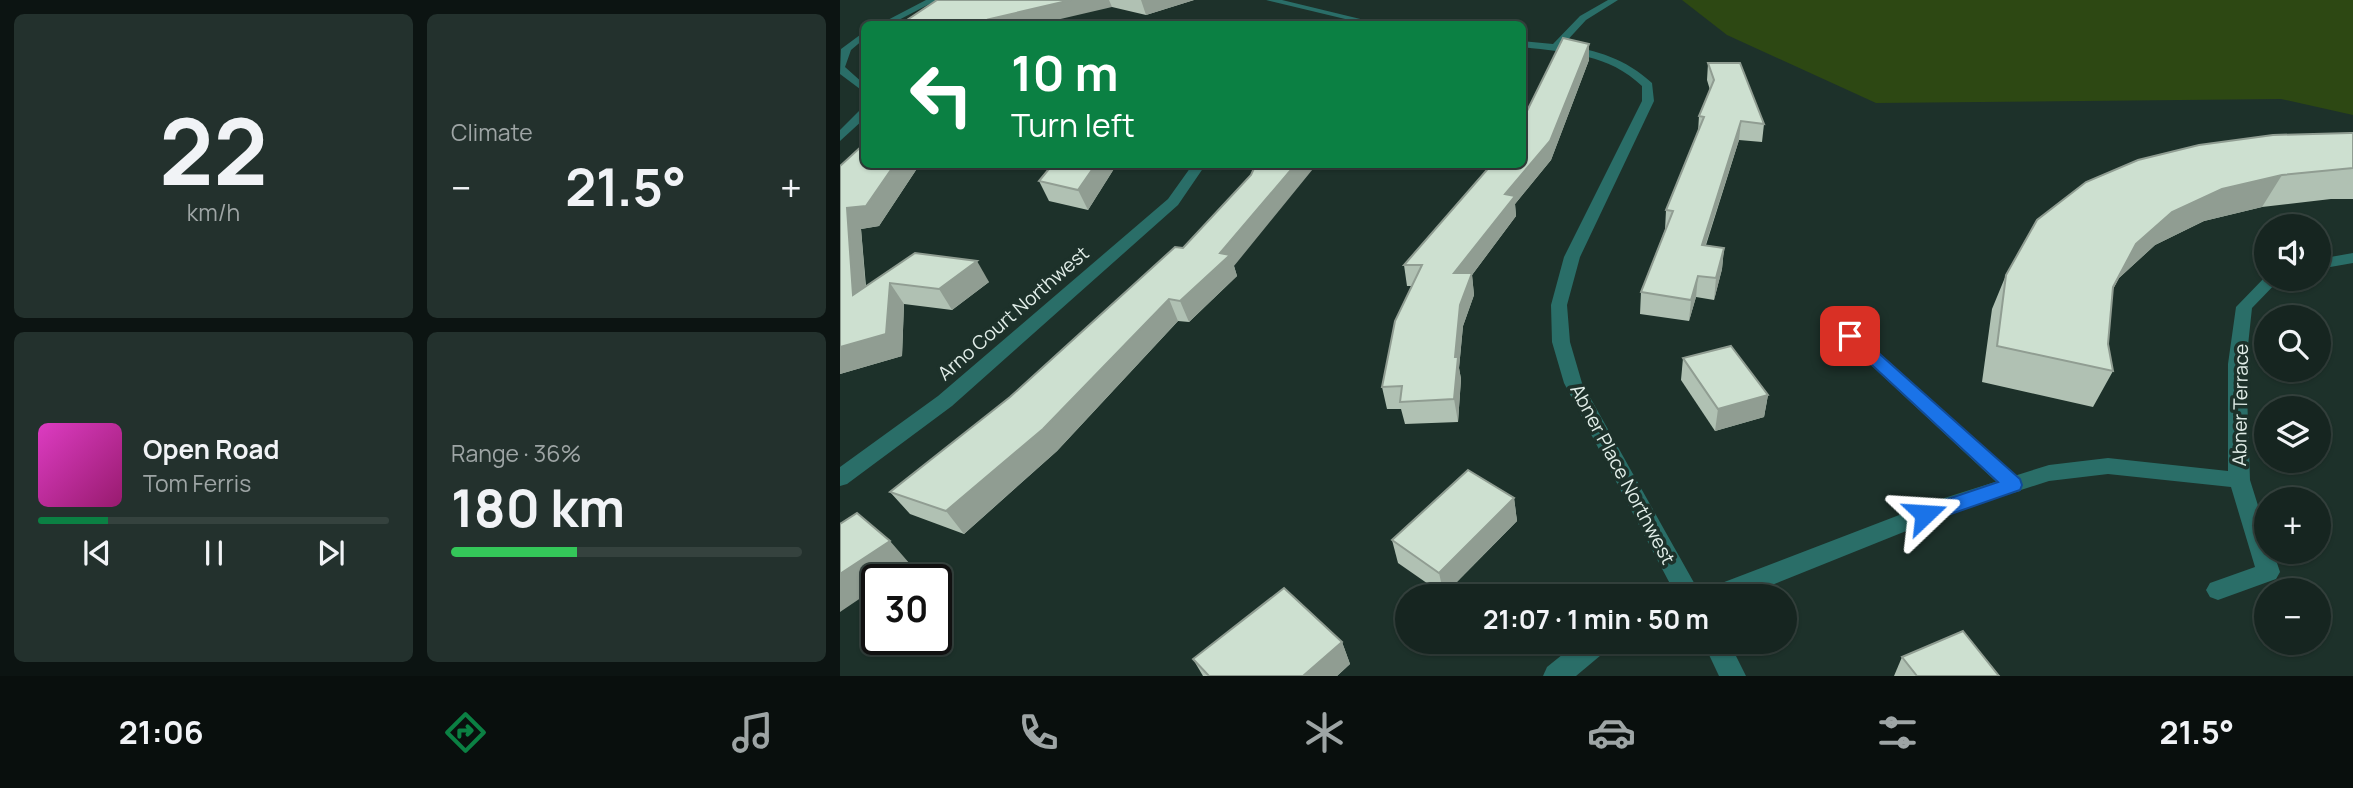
<!DOCTYPE html>
<html lang="en">
<head>
<meta charset="utf-8">
<style>
  :root { --surface:#162520; --page:#23312d; --text:#f1f3f6; --muted:#9ea5a5; --line:#35423e; --accent:#0b8043 }
  body { margin:0; font-family:Manrope,sans-serif; background:var(--page); color:var(--text); height:100vh; display:flex; flex-direction:column; font-size:26px; white-space:nowrap }
  * { box-sizing:border-box; margin:0 }
  p { font-size:23px; color:var(--muted) }
  .icon { flex:none; width:38px; height:38px; fill:none; stroke:currentColor; stroke-width:2; stroke-linecap:round; stroke-linejoin:round }
  .map { position:relative; flex:1; overflow:hidden }
  .side { display:flex; flex-direction:column; gap:14px; padding:14px; background:#0c1412; width:840px }
  .side>* { flex:none }
  .guide { position:absolute; left:21px; top:21px; width:665px; height:147px; border-radius:10px; box-shadow:0 2px 5px #0004,0 0 0 2px var(--line); background:#0b8043; color:#fff; overflow:hidden }
  .buttons { position:absolute; left:1414px; top:214px; display:grid; gap:14px }
  .buttons a { display:grid; place-items:center; width:77px; height:77px; border-radius:50%; background:var(--surface); box-shadow:0 2px 5px #0004,0 0 0 2px var(--line); font-size:35px }
  .speed { position:absolute; left:21px; top:564px; display:flex; gap:14px; font-size:35px; font-weight:700; text-align:center }
  .speed>* { display:grid; place-content:center; width:91px; height:91px; border-radius:50%; background:var(--surface); box-shadow:0 2px 5px #0004,0 0 0 2px var(--line); line-height:1 }
  .speed .limit { border:4px solid #111; border-radius:10px; background:#fff; color:#111 }
  .pin { position:absolute; display:grid; place-items:center; width:60px; height:60px; color:#fff; margin:-30px; border-radius:14px; box-shadow:0 4px 10px #0006 }
  .me { position:absolute; width:77px; margin:-38px; rotate:70deg; stroke-linejoin:round; filter:drop-shadow(0 0 5px #0008) }
  .turn { display:flex; align-items:center; gap:24px; height:147px; padding:0 35px; font-size:32px }
  .turn .icon { width:91px; height:91px; stroke-width:2.5 }
  .turn b { display:block; font-size:49px; line-height:60px }
  .big { font-size:52px; font-weight:700; line-height:1.1 }
  .side .card { flex:1; display:flex; flex-direction:column; justify-content:center; gap:10px; min-width:0; padding:0 24px; border-radius:10px; background:var(--page) }
  .side .dial { align-items:center; gap:0 }
  .dial b { font-size:91px; line-height:1 }
  .song { display:flex; align-items:center; gap:21px }
  .cover { width:84px; height:84px; border-radius:10px; background:linear-gradient(135deg,hsl(310 70% 55%),hsl(320 70% 35%)) }
  .played { height:7px; border-radius:4px; background:linear-gradient(90deg,var(--accent) 20%,var(--line) 20%) }
  .keys { display:flex; justify-content:space-around; direction:ltr }
  .heat { display:flex; justify-content:space-between; align-items:center; font-size:38px; direction:ltr }
  .charge { height:10px; border-radius:5px; background:linear-gradient(90deg,#34c759 36%,var(--line) 0) }
  .side .tiles { flex:1; display:grid; gap:14px; grid-template-columns:repeat(2,1fr) }
  .trip { position:absolute; left:555px; top:584px; width:402px; height:70px; border-radius:35px; background:var(--surface); box-shadow:0 2px 5px #0004,0 0 0 2px var(--line); font-weight:700; line-height:70px; text-align:center }
  .dock { display:flex; height:112px; justify-content:space-around; align-items:center; background:#090f0d; color:var(--muted) }
  .dock .icon { width:49px; height:49px }
  .dock .on { color:var(--accent) }
  .dock b { font-size:32px; color:var(--text) }
  main { display:flex; flex:1; min-height:0 }
  .map>svg:first-child { display:block }
  .green { fill:#2d4813 }
  .lines { fill:none; stroke-linecap:round; stroke-linejoin:round }
  .service { fill:#2a6e68; fill-rule:evenodd }
  .minor { fill:#2a6e68; fill-rule:evenodd }
  .wall { fill:#b0c1b3 }
  .shaded-wall { fill:#909d92 }
  .building { fill:#cde0d0; stroke:#909d92; stroke-width:2 }
  .route { fill:#1a73e8; stroke:#114b97; stroke-width:2 }
  .labels { text-anchor:middle; dominant-baseline:central; stroke-width:7; stroke-linejoin:round; paint-order:stroke }
  .street-label { font-size:19px; fill:#e2eee9; stroke:#1d312a }
</style>
</head>
<body>
<main>
<section class="side">
<div class="tiles">
<div class="card dial"><b>22</b><p>km/h</p></div>
<div class="card"><p>Climate</p>
<div class="heat"><a>−</a><b class="big">21.5°</b><a>+</a></div>
</div>
<div class="card">
<div class="song"><i class="cover"></i><div><b>Open Road</b><p>Tom Ferris</p></div></div>
<div class="played"></div>
<div class="keys"><svg class="icon" aria-label="previous" viewBox="0 0 24 24"><path d="M18 5L8 12l10 7zM5 5v14"/></svg><svg class="icon" aria-label="pause" viewBox="0 0 24 24"><path d="M8 5v14M16 5v14"/></svg><svg class="icon" aria-label="next" viewBox="0 0 24 24"><path d="M6 5l10 7-10 7zM19 5v14"/></svg></div>
</div>
<div class="card"><p>Range · 36%</p><b class="big">180 km</b><div class="charge"></div></div>
</div>
</section>
<div class="map">
<svg width="1513" height="676" viewBox="0 0 1513 676">
  <rect width="100%" height="100%" fill="#1d312a"/>
  <polygon class="green" points="842,0 1513,0 1513,115 1441,99 1036,103 887,35"/>
  <g class="lines">
    <polygon class="service" points="1010,330 1016,332 1180,479 1184,485 1180,491 1173,493 1166,491 1004,340 1001,336"/>
    <g class="minor">
      <polygon points="86,0 97,0 51,24 40,24"/>
      <polygon points="426,0 442,0 541,24 526,24"/>
      <path d="M768,0h10l-32,20 -23,25c34,5 63,14 89,38l2,18 -74,156 -13,48 3,37 12,41 120,214h-25l-113,-214 -12,-41 -1,-37 13,-48 78,-156v-15c-33,-32 -76,-34 -120,-39v-6l31,3 27,-28z"/>
      <polygon points="24,32 24,39 11,50 5,67 24,84 24,92 0,74 1,49"/>
      <polygon points="20,110 24,110 24,119 0,141 0,130"/>
      <polygon points="353,164 366,164 338,205 112,406 7,484 0,486 0,467 98,396 328,199"/>
      <polygon points="1513,253 1513,263 1479,269 1479,259"/>
      <polygon points="1426,276 1426,278 1441,278 1412,308 1406,364 1410,480 1426,531 1426,551 1433,551 1440,572 1436,579 1378,600 1370,597 1366,590 1370,583 1415,567 1391,487 1268,474 1209,481 1116,511 902,597 862,597 866,589 1101,499 1209,465 1268,458 1388,471 1388,364 1396,307"/>
      <polygon points="738,642 770,642 767,650 736,676 703,676 707,667"/>
      <polygon points="863,642 889,642 906,676 879,676"/>
    </g>
  </g>
  <g class="wall">
    <polygon points="97,0 354,0 306,15 272,7"/>
    <polygon points="749,44 749,60 711,160 675,204 676,216 632,275 634,295 623,326 619,368 621,379 618,422 565,424 561,409 547,409 542,387 572,286 567,286 564,265 682,164"/>
    <polygon points="868,63 924,124 922,142 899,140 866,245 884,248 882,269 874,300 856,297 849,321 800,314 801,292 825,230 826,210 858,132 859,116 870,90 867,80"/>
    <polygon points="1513,133 1513,199 1491,199 1422,207 1364,221 1315,245 1279,278 1273,289 1268,344 1273,371 1253,407 1142,382 1152,309 1166,275"/>
    <polygon points="24,164 80,164 39,226 21,229 26,286 75,253 149,282 112,310 64,304 62,356 0,374 0,166"/>
    <polygon points="213,164 277,164 248,210 209,201 199,181"/>
    <polygon points="335,247 394,266 397,276 349,322 338,321 217,451 124,534 70,514 50,492 170,397"/>
    <polygon points="843,358 928,395 924,417 875,431 841,380"/>
    <polygon points="674,498 677,521 604,595 558,563 552,540"/>
    <polygon points="502,642 510,664 497,676 363,676 353,659"/>
    <polygon points="1062,657 1159,676 1054,676"/>
  </g>
  <g class="shaded-wall">
    <polygon points="231,0 269,0 272,7 199,24 152,24 150,19"/>
    <polygon points="301,0 354,0 306,15"/>
    <polygon points="749,44 749,60 711,160 675,204 676,216 632,275 634,295 623,326 619,368 621,379 618,422 614,399 615,357 614,273"/>
    <polygon points="901,121 899,140 859,265 862,245"/>
    <polygon points="55,164 80,164 39,226 21,229 28,317 13,295 7,208"/>
    <polygon points="256,164 277,164 248,210 238,190"/>
    <polygon points="456,164 477,164 394,266 397,276 349,322 340,301"/>
    <polygon points="1442,175 1422,207 1364,221 1315,245 1279,278 1256,322 1296,244 1332,212 1382,189"/>
    <polygon points="884,248 882,269 874,300 876,278"/>
    <polygon points="137,261 149,282 112,310 99,289"/>
    <polygon points="858,276 856,297 849,321 851,300"/>
    <polygon points="50,283 64,304 62,356 0,374 0,347"/>
    <polygon points="329,299 338,321 217,451 124,534 106,511"/>
    <polygon points="928,395 924,417 875,431 878,409"/>
    <polygon points="674,498 677,521 604,595 599,573"/>
    <polygon points="50,541 70,564 47,579 37,579 37,587 0,612 0,574"/>
    <polygon points="502,642 510,664 497,676 463,676"/>
  </g>
  <g class="building">
    <polygon points="97,0 231,0 150,19 163,24 61,24"/>
    <polygon points="723,38 749,44 710,141 665,194 675,196 614,273 632,273 620,305 615,357 618,357 614,399 560,402 562,386 542,387 555,321 582,265 564,265 652,164 682,164 682,121"/>
    <polygon points="868,63 900,63 924,124 901,121 862,245 884,248 876,278 858,276 851,300 801,292 833,211 826,210 864,117 859,116 874,80"/>
    <polygon points="1510,133 1513,133 1513,168 1442,175 1382,189 1332,212 1296,244 1273,287 1268,344 1273,371 1157,346 1166,275 1197,220 1246,182 1298,160 1359,145 1433,135"/>
    <polygon points="24,144 24,164 55,164 26,206 7,208 13,295 75,253 137,261 99,289 50,283 46,334 0,347 0,166"/>
    <polygon points="213,164 256,164 238,190 199,181"/>
    <polygon points="416,164 456,164 380,253 390,255 340,301 329,299 203,429 106,511 50,492 170,397 335,247 343,248 411,175"/>
    <polygon points="891,346 928,395 878,409 843,358"/>
    <polygon points="628,470 674,498 599,573 552,540"/>
    <polygon points="17,513 50,541 0,574 0,524"/>
    <polygon points="444,588 502,642 463,676 369,676 353,659"/>
    <polygon points="1123,631 1159,676 1077,676 1062,657"/>
  </g>
  <polygon class="route" points="1010,331 1016,333 1180,479 1182,485 1180,490 1085,523 1078,520 1075,514 1078,509 1158,482 1005,340 1003,336"/>
  <g class="labels">
    <g class="street-label">
      <text transform="translate(173 313) rotate(-41)">Arno Court Northwest</text>
      <text transform="translate(1400 405) rotate(-89)">Abner Terrace</text>
      <text transform="translate(783 474) rotate(62)">Abner Place Northwest</text>
    </g>
  </g>
</svg>
<div class="buttons">
<a><svg class="icon" aria-label="sound" viewBox="0 0 24 24"><path d="M4 9h4l5-4v14l-5-4H4zM17 9q2 3 0 6"/></svg></a>
<a><svg class="icon" aria-label="search" viewBox="0 0 24 24"><circle cx="10" cy="10" r="6"/><path d="M15 15l6 6"/></svg></a>
<a><svg class="icon" aria-label="layers" viewBox="0 0 24 24"><path d="M12 4l9 5-9 5-9-5zM3 14l9 5 9-5"/></svg></a>
<a>+</a>
<a>−</a>
</div>
<div class="speed"><div class="limit">30</div></div>
<div class="pin" style="left:1010px;top:336px;background:#d93025"><svg class="icon" aria-label="arrive" viewBox="0 0 24 24"><path d="M6 21V4h12l-3 4 3 4H6"/></svg></div>
<svg class="me" style="left:1085px;top:514px" viewBox="-20 -20 40 40"><path d="M0-17L14 15 0 8-14 15z" fill="#1a73e8" stroke="#fff" stroke-width="4"/></svg>
<div class="trip">21:07 · 1 min · 50 m</div>
<div class="guide">
<div class="turn"><svg class="icon" aria-label="left" viewBox="0 0 24 24"><path d="M17 20v-9H6M10 6l-5 5 5 5"/></svg><div><b>10 m</b>Turn left</div></div>
</div>
</div>
</main>
<nav class="dock">
<b>21:06</b>
<svg class="icon on" aria-label="directions" viewBox="0 0 24 24"><path d="M12 3l9 9-9 9-9-9zM9 14v-3h6M13 9l2 2-2 2"/></svg>
<svg class="icon" aria-label="music" viewBox="0 0 24 24"><path d="M9 18V5l10-2v13"/><circle cx="6" cy="18" r="3"/><circle cx="16" cy="16" r="3"/></svg>
<svg class="icon" aria-label="phone" viewBox="0 0 24 24"><path d="M5 4h4l2 5-3 2q2 4 5 5l2-3 5 2v4C11 20 4 13 5 4z"/></svg>
<svg class="icon" aria-label="climate" viewBox="0 0 24 24"><path d="M12 3v18M4 7l16 10M4 17L20 7"/></svg>
<svg class="icon" aria-label="car" viewBox="0 0 24 24"><path d="M5 17H2v-5l4-1 3-4h7l3 4 3 1v5h-3M9 17h6M6 11h13"/><circle cx="7" cy="17" r="2"/><circle cx="17" cy="17" r="2"/></svg>
<svg class="icon" aria-label="filters" viewBox="0 0 24 24"><path d="M4 7h16M4 17h16"/><circle cx="9" cy="7" r="2"/><circle cx="15" cy="17" r="2"/></svg>
<b>21.5°</b>
</nav>
</body>
</html>
